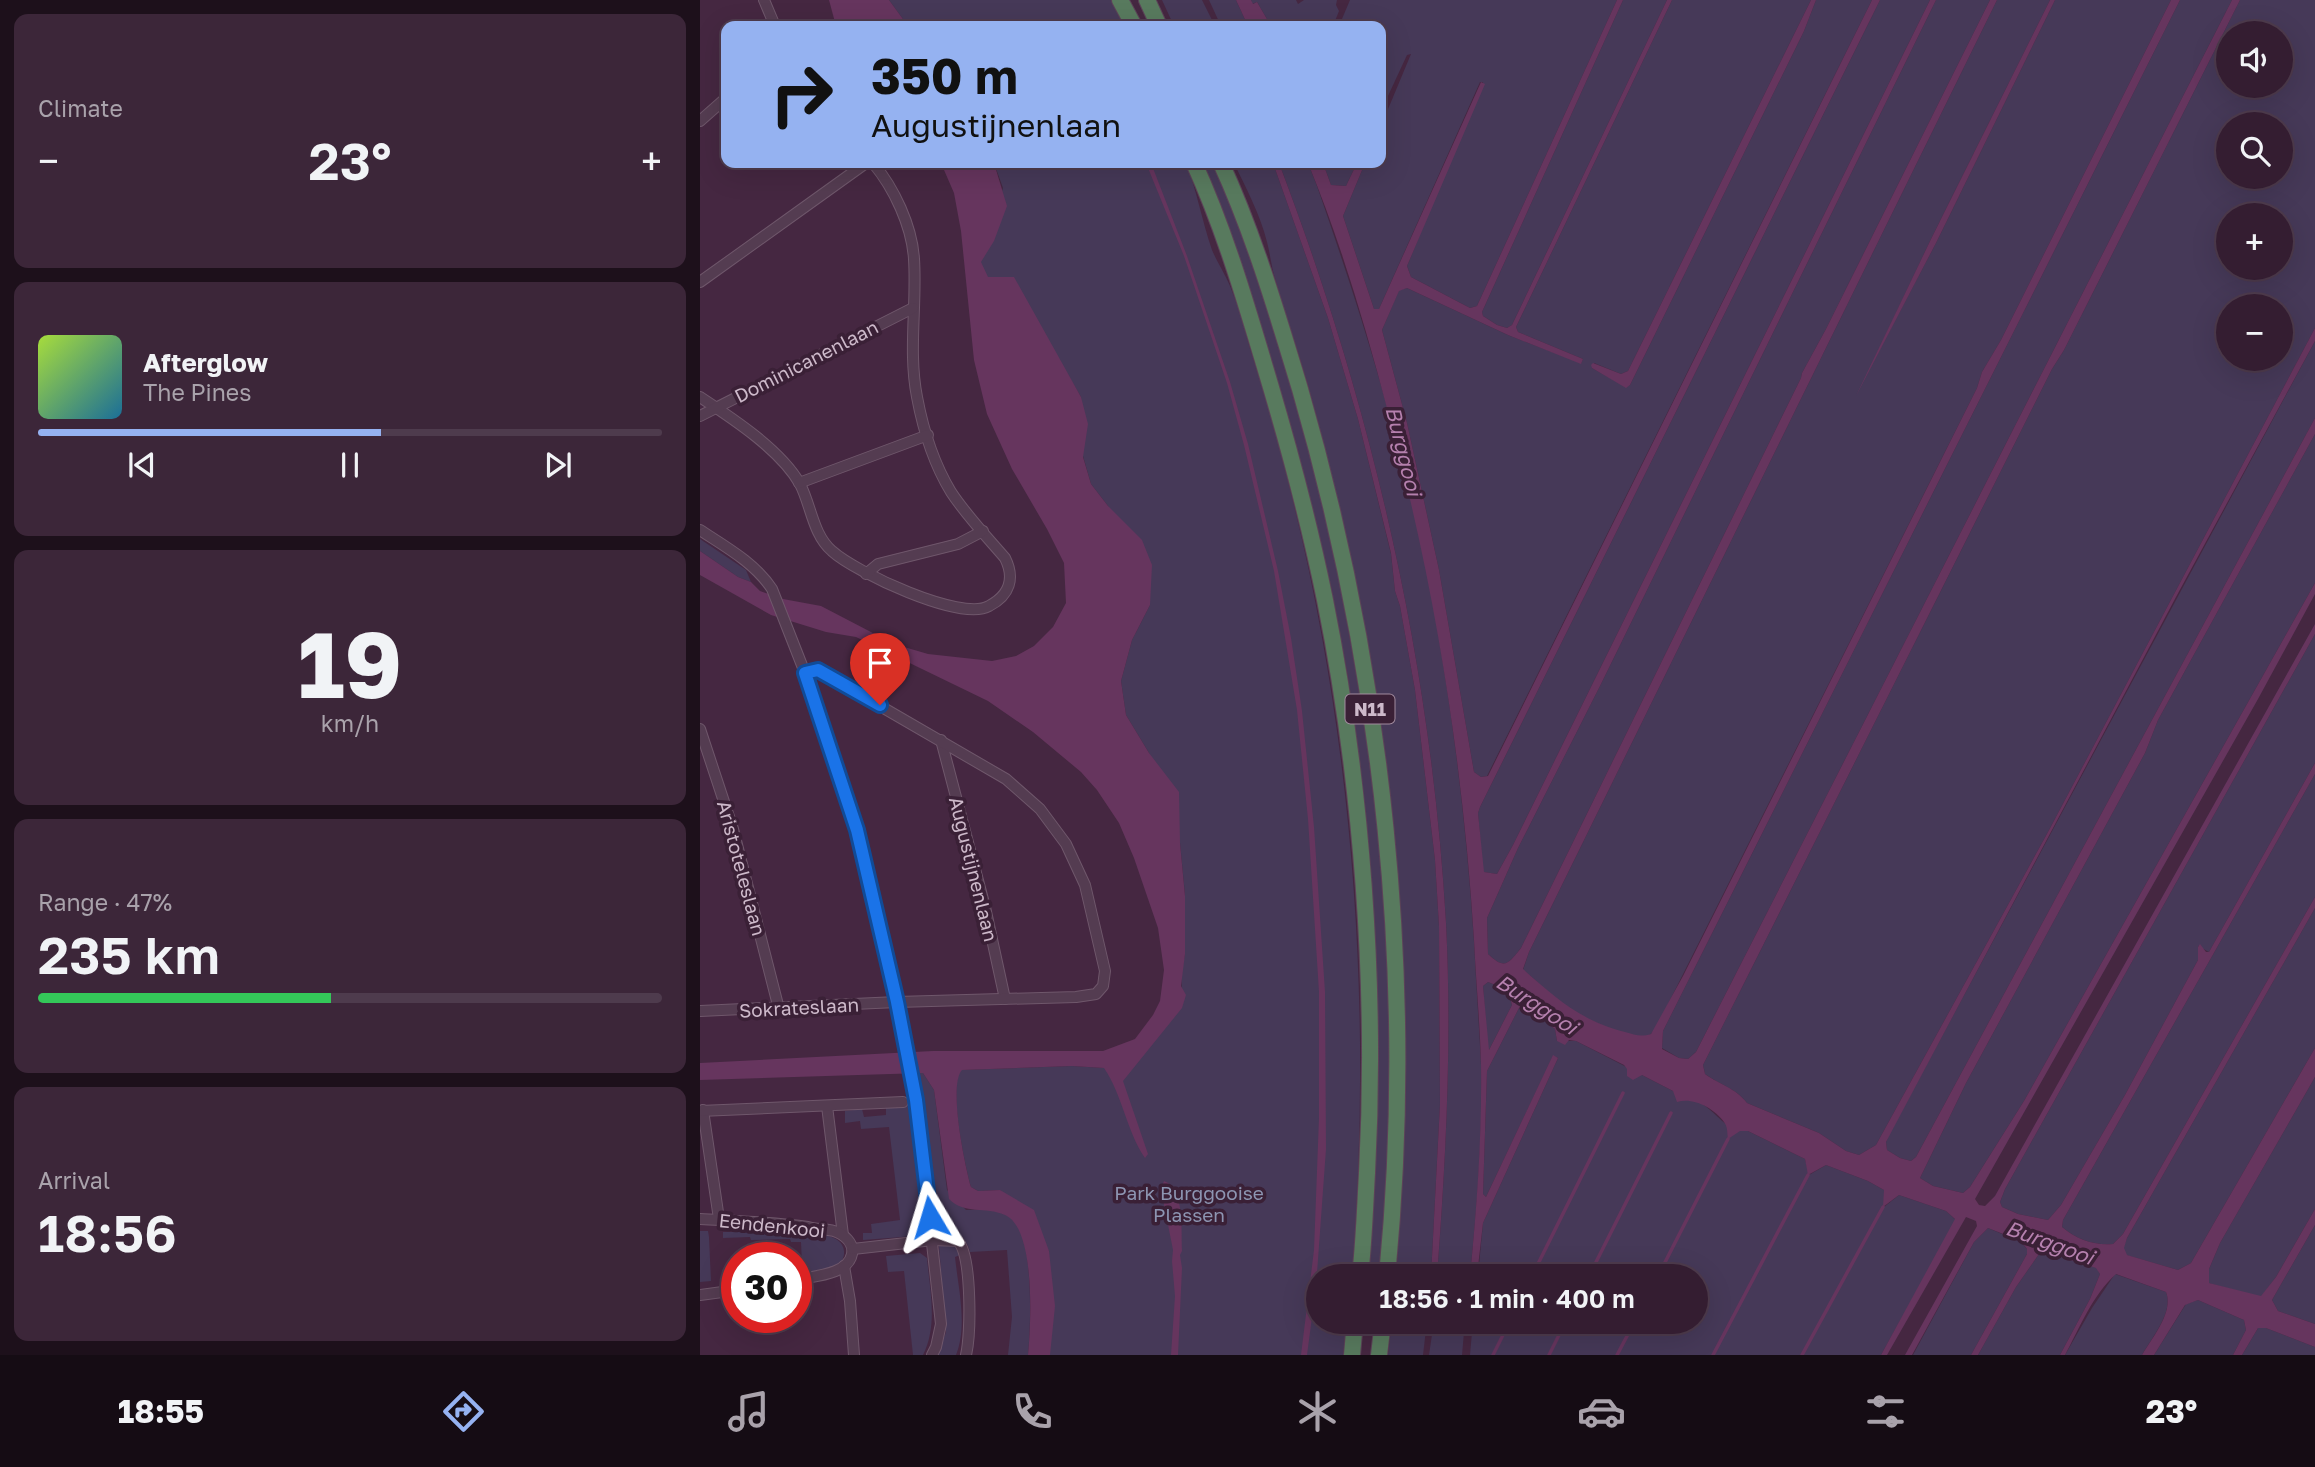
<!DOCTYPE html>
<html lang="en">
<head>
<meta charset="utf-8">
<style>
  :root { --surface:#341d31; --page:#3c2639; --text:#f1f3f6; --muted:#a9a2ab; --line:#4e3b4d; --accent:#95b2f1 }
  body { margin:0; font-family:"Golos Text",sans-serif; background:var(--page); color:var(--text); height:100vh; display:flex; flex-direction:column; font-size:26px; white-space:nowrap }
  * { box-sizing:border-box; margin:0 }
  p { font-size:23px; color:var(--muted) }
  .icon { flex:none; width:38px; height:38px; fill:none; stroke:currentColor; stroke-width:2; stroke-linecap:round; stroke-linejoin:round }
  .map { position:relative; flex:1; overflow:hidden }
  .panel { display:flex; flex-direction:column; gap:14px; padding:14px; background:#1d101b; width:700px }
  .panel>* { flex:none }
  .banner { position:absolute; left:21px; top:21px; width:665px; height:147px; border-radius:14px; box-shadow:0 7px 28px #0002,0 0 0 2px var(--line); background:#95b2f1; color:#111; overflow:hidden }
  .tools { position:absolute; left:1516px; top:21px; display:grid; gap:14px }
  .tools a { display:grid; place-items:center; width:77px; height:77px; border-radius:50%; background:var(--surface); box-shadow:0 7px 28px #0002,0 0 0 2px var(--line); font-size:35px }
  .speed { position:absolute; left:21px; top:1242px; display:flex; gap:14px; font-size:35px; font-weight:700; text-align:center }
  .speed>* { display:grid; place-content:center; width:91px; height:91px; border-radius:50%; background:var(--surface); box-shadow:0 7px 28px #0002,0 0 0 2px var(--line); line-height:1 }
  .speed .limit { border:10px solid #d22; background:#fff; color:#111 }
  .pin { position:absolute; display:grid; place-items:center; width:60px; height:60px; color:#fff; margin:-72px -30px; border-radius:50% 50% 50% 0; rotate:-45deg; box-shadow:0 0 7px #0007 }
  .pin .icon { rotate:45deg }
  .me { position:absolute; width:77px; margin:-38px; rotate:353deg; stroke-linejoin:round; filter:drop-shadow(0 0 5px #0008) }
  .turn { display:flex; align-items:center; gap:24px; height:147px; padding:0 35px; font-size:32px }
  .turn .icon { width:91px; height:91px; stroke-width:2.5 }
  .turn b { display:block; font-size:49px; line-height:60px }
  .big { font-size:52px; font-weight:600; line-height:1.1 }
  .panel .card { flex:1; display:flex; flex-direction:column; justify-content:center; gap:10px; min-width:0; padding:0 24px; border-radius:14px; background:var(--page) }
  .panel .dial { align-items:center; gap:0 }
  .dial b { font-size:91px; line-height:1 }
  .song { display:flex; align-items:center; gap:21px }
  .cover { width:84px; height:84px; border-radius:10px; background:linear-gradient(135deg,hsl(80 70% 55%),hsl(200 70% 35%)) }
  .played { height:7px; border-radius:4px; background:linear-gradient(90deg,var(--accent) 55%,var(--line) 55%) }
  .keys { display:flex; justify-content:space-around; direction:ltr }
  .heat { display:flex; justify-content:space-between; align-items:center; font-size:38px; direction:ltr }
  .charge { height:10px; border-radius:5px; background:linear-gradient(90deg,#34c759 47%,var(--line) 0) }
  .trip { position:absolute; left:606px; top:1264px; width:402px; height:70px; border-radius:35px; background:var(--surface); box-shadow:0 7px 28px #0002,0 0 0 2px var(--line); font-weight:600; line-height:70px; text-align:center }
  .dock { display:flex; height:112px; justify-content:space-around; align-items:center; background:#150c14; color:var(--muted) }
  .dock .icon { width:49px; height:49px }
  .dock .on { color:var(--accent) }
  .dock b { font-size:32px; color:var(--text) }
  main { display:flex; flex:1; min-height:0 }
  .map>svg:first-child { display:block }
  .green { fill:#463958; fill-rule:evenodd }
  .water { fill:#66355e; fill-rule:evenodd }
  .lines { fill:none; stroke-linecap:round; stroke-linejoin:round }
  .stream { stroke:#66355e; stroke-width:3.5 }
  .minor-casing { stroke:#6f576b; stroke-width:12 }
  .highway-casing { stroke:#5c4358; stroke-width:18 }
  .minor { stroke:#543c51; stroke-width:10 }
  .highway { stroke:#587a5e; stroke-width:16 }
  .route-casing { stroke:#114b97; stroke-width:18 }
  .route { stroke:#1a73e8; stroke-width:12 }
  .labels { text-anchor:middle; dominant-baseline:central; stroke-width:7; stroke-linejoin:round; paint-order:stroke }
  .shield { fill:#3a2036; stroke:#a18b9e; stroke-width:2 }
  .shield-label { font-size:18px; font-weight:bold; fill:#cdb9ca }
  .street-label { font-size:19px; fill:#cdb9ca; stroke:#3a2036 }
  .park-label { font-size:19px; fill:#8d95b2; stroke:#3a2036 }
  .water-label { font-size:21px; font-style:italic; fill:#b580ae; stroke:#3a2036 }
</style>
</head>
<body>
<main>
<section class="panel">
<div class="card"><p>Climate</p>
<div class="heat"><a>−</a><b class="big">23°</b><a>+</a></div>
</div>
<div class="card">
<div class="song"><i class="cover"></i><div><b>Afterglow</b><p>The Pines</p></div></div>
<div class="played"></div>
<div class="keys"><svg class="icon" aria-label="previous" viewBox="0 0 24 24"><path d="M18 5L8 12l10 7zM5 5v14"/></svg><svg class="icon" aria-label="pause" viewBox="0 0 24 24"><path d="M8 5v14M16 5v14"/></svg><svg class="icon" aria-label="next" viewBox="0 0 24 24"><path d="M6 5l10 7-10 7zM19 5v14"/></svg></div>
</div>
<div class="card dial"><b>19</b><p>km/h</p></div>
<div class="card"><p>Range · 47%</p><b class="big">235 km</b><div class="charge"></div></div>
<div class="card"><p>Arrival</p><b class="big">18:56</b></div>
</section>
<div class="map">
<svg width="1615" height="1355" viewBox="0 0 1615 1355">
  <rect width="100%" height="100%" fill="#452741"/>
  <g class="green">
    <polygon points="189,0 411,0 424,26 208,26"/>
    <polygon points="462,0 502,0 515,26 474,26"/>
    <polygon points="509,0 536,0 548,26 521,26"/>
    <polygon points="551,0 596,0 598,4 604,0 637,0 636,5 639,11 633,26 601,26 596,24 595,26 571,26 557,2 552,4"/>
    <polygon points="650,0 917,0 777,306 770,308 711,277 707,266 783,82 780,82 679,309 674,309 643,216 665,163 681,163 681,126 711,54 707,55 681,111 681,26 639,26"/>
    <polygon points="923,0 967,0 812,325 807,328 797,325 783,316 782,312"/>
    <polygon points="972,0 1111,0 928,371 921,374 894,363 892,368 926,387 930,385 1104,31 1116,0 1172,0 787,776 781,777 774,772 739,570 707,423 682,330 699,290 707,288 808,335 881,363 883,359 818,332 816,327"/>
    <polygon points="1180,0 1230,0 813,845 797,874 783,872 778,813 780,807"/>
    <path d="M1236,0h54l-164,329 -24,44 -1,5 -280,570c-13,16 -16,22 -33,6l-1,-36 31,-70 83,-164z"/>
    <path d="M1297,0h53l-119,239 -62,131 67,-127 119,-243h116l-170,340 -19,32 -5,16 -321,640c-3,4 -7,9 -13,9 -21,1 -65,-22 -82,-34 -14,-10 -25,-23 -38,-33l6,-18z"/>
    <polygon points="1480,0 1532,0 996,1052 988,1059 979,1058 962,1048 963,1031"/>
    <path d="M1540,0h75v328l-267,504 -172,313 -17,10 -13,-4 -27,-18 -72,-30c-10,-14 -27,-18 -42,-29l-2,-9 349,-696 12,-19zM1528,33h52v53h-52zM1528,124h52v53h-52zM1528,215h52v53h-52zM1528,306h52v53h-52z"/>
    <path d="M294,163h192c11,28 16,58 26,87 6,14 15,27 20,41 7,17 12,36 17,54 14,44 27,88 38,132 67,261 86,530 65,799h-34v45h29l-4,34h-293l-1,-104 -49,-61 -22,1 -7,-4c-6,-21 -23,-101 -10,-117l111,-4 32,2 30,-3 48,-75 -1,-15 4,-21v-59l-5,-52 -31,-90 -23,-38 -5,-34 11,-41 18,-35 -42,-99 -17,-22 -8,-28 -2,-59 -42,-71 -53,-48 -6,-16 23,-74z"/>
    <path d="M501,163h12c39,93 72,188 97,286 17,65 29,130 41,196 23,129 39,260 39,391 1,80 -4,160 -9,240h-14l10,-163 1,-103 -13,-198 -17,-135 -17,-91 -35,-135z"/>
    <path d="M534,163h39l55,155 30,101 33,135 4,37 5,15 15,84 20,170 4,66 1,178 -9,172h-35c25,-298 -4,-588 -84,-876 -11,-42 -26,-83 -38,-125 -3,-11 -4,-22 -7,-33 -7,-28 -21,-54 -33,-79z"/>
    <path d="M579,163h29l9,23c43,124 83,251 109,380 24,124 40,250 48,376 2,41 5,82 7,122 2,71 -4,142 -11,212h-33c9,-117 15,-236 9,-353 -15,-262 -74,-516 -167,-760z"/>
    <polygon points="623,163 657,163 646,186 631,185"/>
    <polygon points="1615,341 1615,418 1216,1157 1211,1161 1200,1158 1187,1150 1186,1142 1189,1135"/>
    <polygon points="1615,434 1615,583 1324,1101 1270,1187 1263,1193 1233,1186 1220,1178 1266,1083 1445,753 1458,720"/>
    <polygon points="0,539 46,570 51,582 38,577 0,551"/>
    <polygon points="1615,634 1615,763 1509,952 1498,946 1498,960 1425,1095 1361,1205 1348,1220 1318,1214 1302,1207 1300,1202 1305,1189"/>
    <path d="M1615,774v123l-192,337 -10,10c-18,2 -37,-5 -51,-17l1,-7z"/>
    <polygon points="1615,908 1615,1048 1491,1263 1478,1270 1426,1255 1423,1248 1427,1238"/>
    <polygon points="788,982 808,990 812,1005 788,1052 783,986"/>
    <path d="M819,1008l18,7 18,14 2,12h19l97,50c8,5 12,7 21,9 21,7 30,33 54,31l57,28 4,16 17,-10 42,16 16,9v17l15,-12 47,16 10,9 -75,135h-411l3,-34h223v-45h-218l5,-53 75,-165 -5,-2 -67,141 -3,-3 4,-123z"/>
    <path d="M219,1073h4l11,17 13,100 19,20c17,-1 39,-2 51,14 16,22 14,103 11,131h-20l4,-38 -5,-67 -37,2c-4,-18 -15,-16 -31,-18z"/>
    <polygon points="1615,1077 1615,1209 1576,1277 1561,1297 1508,1283 1509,1269 1520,1243"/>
    <polygon points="208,1105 224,1228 215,1236 163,1240 163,1233 172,1233 171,1224 200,1220 189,1127 161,1129 160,1121 145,1123 145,1111 162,1109 164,1117 186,1115 186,1107"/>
    <path d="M40,1225l88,11c8,2 15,6 16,15 2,21 -33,21 -48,23v-8l6,-1 -1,-23h-10l-1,-3 -39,1 -1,-3 -27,1v-6h16z"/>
    <polygon points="1615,1225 1615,1324 1578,1311 1572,1300"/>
    <polygon points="1288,1228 1321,1242 1327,1249 1327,1254 1271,1355 1213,1355 1274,1242"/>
    <polygon points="0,1231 8,1231 9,1237 11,1281 0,1282"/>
    <path d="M253,1243l5,6 2,6 -5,2c3,30 13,69 1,98h-18l8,-23 -7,-86z"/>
    <polygon points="1346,1252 1397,1268 1400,1274 1390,1299 1360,1355 1278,1355 1316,1287 1339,1254"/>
    <path d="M220,1253l7,5c3,33 11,67 -4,97h-10l-9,-84 -16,1 -2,-16z"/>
    <path d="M1415,1274l51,18c8,20 -14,45 -24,63h-77l27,-47z"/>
    <polygon points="1498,1300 1544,1320 1546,1330 1533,1355 1454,1355 1486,1304"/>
    <polygon points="692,1321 727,1321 723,1355 688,1355"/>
    <polygon points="734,1321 765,1321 762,1355 729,1355"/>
    <polygon points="1558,1328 1566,1328 1615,1347 1615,1355 1542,1355"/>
  </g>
  <g class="water">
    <polygon points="129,0 189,0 208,26 136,26"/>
    <polygon points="536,0 551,0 553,4 557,2 571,26 548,26"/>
    <path d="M917,0h6l-141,312 1,4 14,9 10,3 5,-3 155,-325h5l-156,327 2,5 65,27 -2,5 -73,-29 -101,-47 -8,3 -17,39 25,93 32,147 35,202 7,5 7,-1 384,-776h8l-400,807 -2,6 6,59 13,2 16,-29 417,-845h6l-335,684 -83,164 -31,70 1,36c17,16 20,10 33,-6l280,-570 1,-5 24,-44 164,-329h7l-468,952 -6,17c33,29 58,52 102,63 10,3 16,5 26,2l32,-58 294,-588 5,-16 19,-32 170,-340h9l-517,1031 -1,18 17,9 9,1 8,-7 536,-1052h8l-176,350 -12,19 -349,696 2,9c15,11 31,14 42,29l72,30 27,18 13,4 17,-10 172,-313 267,-504v13l-139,256 -290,545 1,8 13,8 11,3 5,-4 399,-739v16l-157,286 -13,33 -179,330 -46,95 13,8 30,7 7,-6 54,-86 291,-518v11l-57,105 -283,500 4,6 6,1 10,-10 320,-572v10l-310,555 -5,13 2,5 16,7 30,6 13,-15 64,-110 73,-135v-13l2,-3 6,8h3l106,-189v11l-252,446 -1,7c14,12 33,19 51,17l10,-10 192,-337v11l-188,330 -3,10 3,7 51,15 13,-7 124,-215v29l-95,166 -11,26v14l52,13 15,-19 39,-68v16l-43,75 6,11 37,13v23l-49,-19h-8l-16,27h-9l13,-25 -2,-10 -46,-20 -13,5 -31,50h-12c10,-17 32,-43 24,-63l-50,-18c-23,20 -37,55 -51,81h-5l30,-56 10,-25 -4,-6 -50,-16 -7,2 -23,33 -38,68h-7l56,-101v-5l-6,-8 -33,-13 -14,14 -62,113h-7l72,-129 -1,-5 -10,-4 -79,138h-6l74,-136 -9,-8 -47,-16 -16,12 1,-17 -16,-9 -42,-16 -18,10 -3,-16 -57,-28h-8l-12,8c-1,-6 0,-12 -4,-17 -10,-14 -31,-25 -47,-20l-4,-11 -31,-16 -9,5 -6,-4v-7l-3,-4 -48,-24 -7,-1 -4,5 -8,-4 -2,-12 -18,-14 -18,-7 -32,63 -4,123 3,3 67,-142 5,3 -75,165 -6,53h-7c7,-70 12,-141 11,-211 -1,-41 -5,-83 -7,-125 -11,-178 -39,-355 -86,-528 -22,-84 -47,-169 -80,-249h15l8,22 15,1 11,-23h8l-22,53 31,93h5l102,-227 4,2 -78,182 4,11 59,31 7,-2zM788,982l20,8 4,15 -23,45 -6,-64z"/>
    <polygon points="1111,0 1116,0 1104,31 930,385 926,388 892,368 891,365 893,363 921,374 928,371"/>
    <polygon points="1350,0 1355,0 1236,243 1156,396 1231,239"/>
    <path d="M241,163h53l13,43 -13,35 -13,21 7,15h26l67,120 7,27 -5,33 8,27 17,22 34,34 10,25 -2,40 -18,35 -11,41 5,34 23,38 30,39 1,51 5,53v58l-4,32 5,9 -4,13 -59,73 25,73 -3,4c-19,-28 -22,-62 -41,-90l-32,-2 -110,4c-14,15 3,96 9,117l7,4 22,-1 34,20 15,41 6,55 -5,49h-22c3,-30 8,-127 -23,-140 -20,-9 -40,0 -56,-16l-15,-109 -11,-17 -223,7v-17l233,-12h170l32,-12 18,-24 7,-14 4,-31 -6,-42 -24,-70 -15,-35 -22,-33 -16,-18 -48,-40 -45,-31 -132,-64 -30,-5 -55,-17 -71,-40v-24l38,26 13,5 9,9 23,8 38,7 73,38 34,10 64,7 24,-5 18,-10 19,-19 13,-24 -2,-40 -17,-34 -35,-60 -25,-55 -13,-54 -13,-129 -7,-38z"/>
    <polygon points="446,163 451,163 487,256 530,382 548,444 578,571 591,638 602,711 614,827 625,992 626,1149 616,1287 607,1355 601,1355 614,1250 619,1118 619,992 608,819 597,710 574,571 544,445 527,383 484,256"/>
    <path d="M573,163h6c93,244 152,498 167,760 6,117 0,236 -9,353h-6l9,-172 -1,-178 -4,-66 -20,-170 -15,-84 -5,-15 -4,-38 -33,-134 -30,-101z"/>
    <path d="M464,1181c21,7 17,50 18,70l-2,4 2,13 -4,87h-7l4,-59 -3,-35 1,-11 -12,-61z"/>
  </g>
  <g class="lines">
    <g class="stream">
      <polyline points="832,1276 923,1093"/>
      <polyline points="889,1276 971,1113"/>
      <polyline points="958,1276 1028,1139"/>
      <polyline points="793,1355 810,1321"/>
      <polyline points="849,1355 866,1321"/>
      <polyline points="917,1355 935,1321"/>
      <polyline points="1013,1355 1108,1175"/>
      <polyline points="1102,1355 1183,1207"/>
    </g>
    <g class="minor-casing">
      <g id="minor">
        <polyline points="64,0 75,26"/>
        <polyline points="0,121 26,98"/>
        <polyline points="0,282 166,163"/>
        <path d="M0,397c32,21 81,53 100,87 11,21 13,51 32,67 23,21 129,71 157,55 21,-11 26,-28 16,-48 -18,-21 -39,-43 -54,-66 -17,-28 -28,-63 -34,-95 -9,-46 0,-91 -3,-138 -2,-33 -20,-71 -41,-96"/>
        <polyline points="0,416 213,308"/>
        <polyline points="99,483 228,435"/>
        <path d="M0,530c26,17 55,33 72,59l33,84 52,157 40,172 19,98 25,224 -5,23 -4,8"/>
        <polyline points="166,574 178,564 258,544 283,531"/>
        <polyline points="0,729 33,829 79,1009"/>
        <polyline points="241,740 285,907 305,999"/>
        <polyline points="0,1011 197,1002 376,997 396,994 403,986 405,971 385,885 366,844 340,809 306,779 118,670 105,673"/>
        <polyline points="127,1106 143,1235"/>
        <polyline points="3,1110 19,1219"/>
        <polyline points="0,1111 203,1102"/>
        <path d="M0,1219c36,2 72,3 108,8 8,2 18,2 26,4 11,4 20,12 18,23 -4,21 -39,22 -56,26"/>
        <path d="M153,1249l80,-9 25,1c14,15 13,93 8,114"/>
        <polyline points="144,1266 150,1301 154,1355"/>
        <polyline points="0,1295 37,1290"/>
      </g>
    </g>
    <g class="highway-casing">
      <g id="highway">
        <polyline points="420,0 434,26"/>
        <polyline points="447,0 459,26"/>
        <path d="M494,163c32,70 54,147 76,221 21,71 40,143 55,216 37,184 52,385 42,573 -2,34 -3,69 -7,103"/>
        <path d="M521,163c33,72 56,150 79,226 83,286 116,590 87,887"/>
        <polyline points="652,1355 655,1321"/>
        <polyline points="679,1355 683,1321"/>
      </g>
    </g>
    <use href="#minor" class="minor"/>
    <use href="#highway" class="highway"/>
  </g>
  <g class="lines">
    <g class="route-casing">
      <polyline id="route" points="180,705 118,670 105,673 157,830 197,1002 216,1100 230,1217"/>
    </g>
    <use href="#route" class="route"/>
  </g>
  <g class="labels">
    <rect class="shield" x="645.5" y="694.5" width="49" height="29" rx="5"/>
    <g class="shield-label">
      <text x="670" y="709">N11</text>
    </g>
    <g class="street-label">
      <text transform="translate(106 361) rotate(-27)">Dominicanenlaan</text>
      <text transform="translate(42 868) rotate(75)">Aristoteleslaan</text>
      <text transform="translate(274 869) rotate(76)">Augustijnenlaan</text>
      <text transform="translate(99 1007) rotate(-3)">Sokrateslaan</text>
      <text transform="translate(72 1225) rotate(6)">Eendenkooi</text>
    </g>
    <g class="park-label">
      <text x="489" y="1192">Park Burggooise<tspan x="489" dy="22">Plassen</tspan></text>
    </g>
    <g class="water-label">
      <text transform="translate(704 451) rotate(76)">Burggooi</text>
      <text transform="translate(837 1004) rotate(33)">Burggooi</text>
      <text transform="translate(1350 1242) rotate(20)">Burggooi</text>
    </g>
  </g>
</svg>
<div class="tools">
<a><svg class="icon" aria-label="sound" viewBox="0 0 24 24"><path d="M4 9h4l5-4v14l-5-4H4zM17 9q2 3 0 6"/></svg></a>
<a><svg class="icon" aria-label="search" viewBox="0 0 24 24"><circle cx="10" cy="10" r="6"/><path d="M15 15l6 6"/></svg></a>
<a>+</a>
<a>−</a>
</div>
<div class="speed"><div class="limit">30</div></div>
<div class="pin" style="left:180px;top:705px;background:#d93025"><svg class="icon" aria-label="arrive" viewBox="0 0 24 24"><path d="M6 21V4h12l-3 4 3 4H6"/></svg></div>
<svg class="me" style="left:230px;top:1217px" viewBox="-20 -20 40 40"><path d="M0-17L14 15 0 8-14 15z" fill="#1a73e8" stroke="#fff" stroke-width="4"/></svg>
<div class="trip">18:56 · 1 min · 400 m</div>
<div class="banner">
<div class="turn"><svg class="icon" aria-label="right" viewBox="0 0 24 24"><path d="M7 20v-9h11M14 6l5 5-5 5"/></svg><div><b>350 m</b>Augustijnenlaan</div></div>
</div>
</div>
</main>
<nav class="dock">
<b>18:55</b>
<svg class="icon on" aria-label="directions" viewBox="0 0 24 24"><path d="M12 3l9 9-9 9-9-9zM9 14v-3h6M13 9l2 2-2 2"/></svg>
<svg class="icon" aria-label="music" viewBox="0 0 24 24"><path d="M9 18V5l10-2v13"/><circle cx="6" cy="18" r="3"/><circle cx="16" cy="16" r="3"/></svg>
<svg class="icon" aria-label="phone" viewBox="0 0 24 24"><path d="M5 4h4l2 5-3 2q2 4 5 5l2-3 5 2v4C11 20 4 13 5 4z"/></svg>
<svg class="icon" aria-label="climate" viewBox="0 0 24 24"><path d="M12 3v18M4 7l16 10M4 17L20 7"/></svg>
<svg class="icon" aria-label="car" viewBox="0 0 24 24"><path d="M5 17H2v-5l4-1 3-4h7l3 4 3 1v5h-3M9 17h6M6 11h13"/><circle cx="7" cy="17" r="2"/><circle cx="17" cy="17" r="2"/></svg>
<svg class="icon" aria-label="filters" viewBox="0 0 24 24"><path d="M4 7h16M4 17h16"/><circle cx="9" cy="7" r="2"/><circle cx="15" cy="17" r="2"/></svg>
<b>23°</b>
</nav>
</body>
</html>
